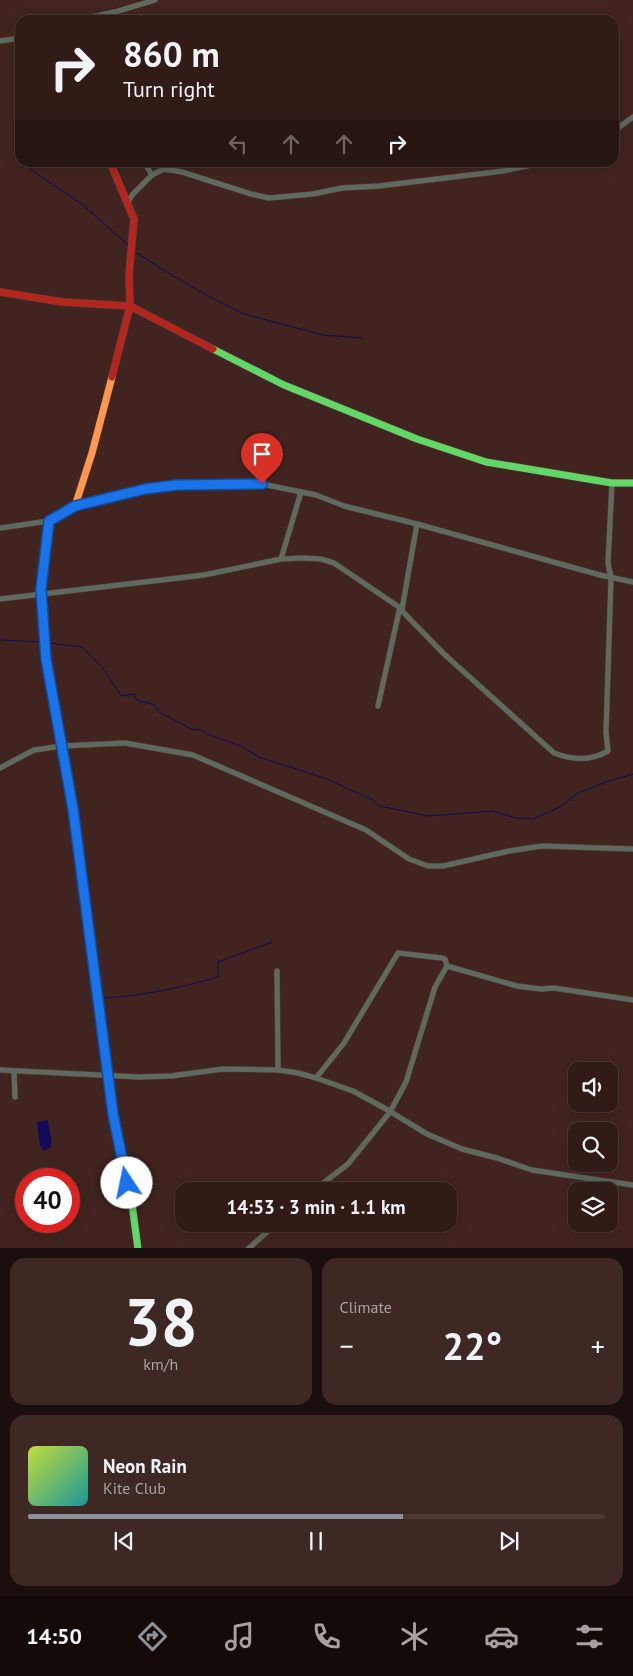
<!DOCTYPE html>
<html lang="en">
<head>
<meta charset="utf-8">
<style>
  :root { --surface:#311b17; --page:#3d2824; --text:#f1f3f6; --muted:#a8a1a1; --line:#4c3936; --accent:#8c9099 }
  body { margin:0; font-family:"PT Sans",sans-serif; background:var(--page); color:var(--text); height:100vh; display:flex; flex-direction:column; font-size:19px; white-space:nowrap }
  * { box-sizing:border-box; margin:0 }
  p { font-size:16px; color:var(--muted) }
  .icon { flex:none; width:28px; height:28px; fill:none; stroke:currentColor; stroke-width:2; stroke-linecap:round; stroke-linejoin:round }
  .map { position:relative; height:1248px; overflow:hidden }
  .side { display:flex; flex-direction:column; gap:10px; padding:10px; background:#1b0f0d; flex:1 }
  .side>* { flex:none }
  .hud { position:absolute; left:15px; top:15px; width:604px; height:152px; border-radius:15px; box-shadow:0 2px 12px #0003,0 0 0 1px var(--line); background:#311b17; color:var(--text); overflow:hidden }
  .tools { position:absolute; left:568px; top:1062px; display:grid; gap:10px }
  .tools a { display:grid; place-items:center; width:50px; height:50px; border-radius:10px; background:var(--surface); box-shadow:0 2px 12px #0003,0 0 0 1px var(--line); font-size:25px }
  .speed { position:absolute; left:15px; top:1168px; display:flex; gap:10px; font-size:25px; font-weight:700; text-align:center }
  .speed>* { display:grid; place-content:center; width:65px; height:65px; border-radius:50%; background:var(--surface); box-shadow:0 2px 12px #0003,0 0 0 1px var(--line); line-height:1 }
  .speed .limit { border:8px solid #d22; background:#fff; color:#111 }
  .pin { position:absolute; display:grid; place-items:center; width:42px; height:42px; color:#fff; margin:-51px -21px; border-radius:50% 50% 50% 0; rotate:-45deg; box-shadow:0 0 5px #0007 }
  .pin .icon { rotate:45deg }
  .me { position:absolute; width:55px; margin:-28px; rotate:349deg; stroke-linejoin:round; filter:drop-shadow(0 0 4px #0008) }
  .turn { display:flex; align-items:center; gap:18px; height:105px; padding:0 25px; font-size:22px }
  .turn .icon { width:65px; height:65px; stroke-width:2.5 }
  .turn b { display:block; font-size:35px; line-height:42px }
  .lanes { display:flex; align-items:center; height:48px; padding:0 25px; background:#0003; justify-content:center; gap:25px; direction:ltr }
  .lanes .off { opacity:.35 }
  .big { font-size:38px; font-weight:700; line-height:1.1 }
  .side .widget { flex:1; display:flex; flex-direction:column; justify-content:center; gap:8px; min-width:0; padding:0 18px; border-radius:15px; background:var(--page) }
  .side .dial { align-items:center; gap:0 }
  .dial b { font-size:65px; line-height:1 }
  .song { display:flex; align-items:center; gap:15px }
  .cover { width:60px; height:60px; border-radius:8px; background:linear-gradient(135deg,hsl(70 70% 55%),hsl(180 70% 35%)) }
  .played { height:5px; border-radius:2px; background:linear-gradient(90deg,var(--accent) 65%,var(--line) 65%) }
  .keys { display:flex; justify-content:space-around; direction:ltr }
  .heat { display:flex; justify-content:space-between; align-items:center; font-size:28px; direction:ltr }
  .side .tiles { flex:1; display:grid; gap:10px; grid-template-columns:1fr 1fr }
  .widget:last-child { grid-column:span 2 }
  .trip { position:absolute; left:175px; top:1182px; width:282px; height:50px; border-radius:15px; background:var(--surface); box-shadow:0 2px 12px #0003,0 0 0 1px var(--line); font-weight:700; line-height:50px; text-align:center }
  .dock { display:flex; height:80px; justify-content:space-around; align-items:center; background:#140b09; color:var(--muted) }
  .dock .icon { width:35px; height:35px }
  .dock .on { color:var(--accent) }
  .dock b { font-size:22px; color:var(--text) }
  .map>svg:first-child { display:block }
  .water { fill:#120a57 }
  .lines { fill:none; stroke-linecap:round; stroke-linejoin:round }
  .stream { stroke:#120a57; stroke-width:1 }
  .street-casing { stroke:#59423e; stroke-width:6 }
  .fast-casing { stroke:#59423e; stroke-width:8 }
  .slow-casing { stroke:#59423e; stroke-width:8 }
  .jam-casing { stroke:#59423e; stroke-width:8 }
  .street { stroke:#5e6a5d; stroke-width:5 }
  .fast { stroke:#63d668; stroke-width:7 }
  .slow { stroke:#ff974d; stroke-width:7 }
  .jam { stroke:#b3261e; stroke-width:7 }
  .route-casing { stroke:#114b97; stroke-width:12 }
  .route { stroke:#1a73e8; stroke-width:9 }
</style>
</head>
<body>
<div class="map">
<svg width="633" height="1249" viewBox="0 0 633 1249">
  <rect width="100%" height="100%" fill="#41241f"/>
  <path class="water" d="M48,1120c0,10 5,17 3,27l-7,4 -4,-5 -3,-24z"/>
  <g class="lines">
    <g class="stream">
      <polyline points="30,169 83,205 128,245"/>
      <polyline points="137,253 170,274 208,296 244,314 323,335 362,338"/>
      <polyline points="0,640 41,642"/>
      <polyline points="49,643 82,647 101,666 121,696 134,694 137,700 155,705 159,712 191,729 201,730 212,736 241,746 259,757 327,779 373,800 379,806 429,816 492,811 516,818 533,819 560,807 578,793 606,782 633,774"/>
      <path d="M102,998c41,-2 77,-10 116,-21v-15l54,-20"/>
    </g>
    <g class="street-casing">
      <g id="street">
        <polyline points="77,20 115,12 155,0"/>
        <polyline points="0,41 20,38"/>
        <polyline points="614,131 633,117"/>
        <polyline points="144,162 152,175"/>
        <polyline points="127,203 133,194 152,175 164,169 182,172 251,194 269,198 313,194 342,188 379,186 503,171 545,162"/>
        <polyline points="75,506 145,489 177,485 262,484 316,495 344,506 417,524 600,575 633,582"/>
        <path d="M417,524l-15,85 1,3 41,42 110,99c18,7 37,8 54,-2l-2,-19 5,-154 -3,-15 4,-80"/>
        <polyline points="0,528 49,521"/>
        <polyline points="281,559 301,492"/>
        <polyline points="0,599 204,575 281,559 303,558 321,559 334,563 402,609"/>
        <polyline points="378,706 400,607"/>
        <polyline points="0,768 34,750 62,746 125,743 193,755 366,830 409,859 428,866 443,866 509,851 542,846 633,849"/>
        <polyline points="277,971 278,1070"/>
        <polyline points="0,1070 139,1077 171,1076 223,1069 278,1070 298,1073 316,1078 353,1091 386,1109 427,1134 462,1149 497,1158 532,1170 633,1185"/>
        <polyline points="14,1071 15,1097"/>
        <polyline points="316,1078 344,1043 398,953 442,958 445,959 447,966"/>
        <polyline points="313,1191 348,1164 390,1112 406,1082 435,987 447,966 517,986 541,989 554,988 633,1000"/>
        <polyline points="248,1249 276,1224"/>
      </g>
    </g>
    <g class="fast-casing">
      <g id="fast">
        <polyline points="213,349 284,385 417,439 486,462 612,483 633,483"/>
        <polyline points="89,928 113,1114 132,1204 138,1249"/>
      </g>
    </g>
    <g class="slow-casing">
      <polyline id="slow" points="60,735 46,659 41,589 49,521 75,506 92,453 112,377"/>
    </g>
    <g class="jam-casing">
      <g id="jam">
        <polyline points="110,162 134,219 129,275 130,306 112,377"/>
        <polyline points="0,292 62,302 130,306 213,349"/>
        <polyline points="60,735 73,809 89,928"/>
      </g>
    </g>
    <use href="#street" class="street"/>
    <use href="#fast" class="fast"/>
    <use href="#slow" class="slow"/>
    <use href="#jam" class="jam"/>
  </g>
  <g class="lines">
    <g class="route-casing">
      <polyline id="route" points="127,1183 113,1114 108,1076 73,809 46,659 41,589 49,521 75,506 145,489 177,485 262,484"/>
    </g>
    <use href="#route" class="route"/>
  </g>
</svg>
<div class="tools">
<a><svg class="icon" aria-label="sound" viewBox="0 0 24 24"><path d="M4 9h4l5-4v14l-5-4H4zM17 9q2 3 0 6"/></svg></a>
<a><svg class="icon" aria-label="search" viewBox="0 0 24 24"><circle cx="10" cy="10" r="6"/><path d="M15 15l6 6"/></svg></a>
<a><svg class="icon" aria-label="layers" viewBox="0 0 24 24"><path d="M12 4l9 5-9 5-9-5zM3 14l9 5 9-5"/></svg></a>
</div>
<div class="speed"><div class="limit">40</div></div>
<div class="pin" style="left:262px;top:484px;background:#d93025"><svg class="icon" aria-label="arrive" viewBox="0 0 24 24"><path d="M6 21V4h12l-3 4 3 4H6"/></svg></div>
<svg class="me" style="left:127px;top:1183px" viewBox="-20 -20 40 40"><circle r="19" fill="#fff"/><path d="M0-13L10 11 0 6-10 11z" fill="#1a73e8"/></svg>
<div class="trip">14:53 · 3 min · 1.1 km</div>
<div class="hud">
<div class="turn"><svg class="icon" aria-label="right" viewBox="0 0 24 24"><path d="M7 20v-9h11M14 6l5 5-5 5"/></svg><div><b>860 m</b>Turn right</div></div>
<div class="lanes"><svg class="icon off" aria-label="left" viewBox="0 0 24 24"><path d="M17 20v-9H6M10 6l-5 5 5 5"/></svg><svg class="icon off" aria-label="ahead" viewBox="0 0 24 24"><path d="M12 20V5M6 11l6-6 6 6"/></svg><svg class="icon off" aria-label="ahead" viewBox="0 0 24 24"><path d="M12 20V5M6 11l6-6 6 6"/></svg><svg class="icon" aria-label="right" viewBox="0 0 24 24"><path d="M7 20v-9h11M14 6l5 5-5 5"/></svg></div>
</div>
</div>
<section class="side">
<div class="tiles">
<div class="widget dial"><b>38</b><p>km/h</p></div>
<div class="widget"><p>Climate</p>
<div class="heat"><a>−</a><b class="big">22°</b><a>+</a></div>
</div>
<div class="widget">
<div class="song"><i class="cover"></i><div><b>Neon Rain</b><p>Kite Club</p></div></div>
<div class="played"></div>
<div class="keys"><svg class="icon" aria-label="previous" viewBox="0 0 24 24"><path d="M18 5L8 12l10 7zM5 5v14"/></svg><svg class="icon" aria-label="pause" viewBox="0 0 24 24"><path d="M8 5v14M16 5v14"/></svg><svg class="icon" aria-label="next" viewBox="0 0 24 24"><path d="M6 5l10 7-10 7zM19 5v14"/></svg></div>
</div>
</div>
</section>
<nav class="dock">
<b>14:50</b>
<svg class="icon on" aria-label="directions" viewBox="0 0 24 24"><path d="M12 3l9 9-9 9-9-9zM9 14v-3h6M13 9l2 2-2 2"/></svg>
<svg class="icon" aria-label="music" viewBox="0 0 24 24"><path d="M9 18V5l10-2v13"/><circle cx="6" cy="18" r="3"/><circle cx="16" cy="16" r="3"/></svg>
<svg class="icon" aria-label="phone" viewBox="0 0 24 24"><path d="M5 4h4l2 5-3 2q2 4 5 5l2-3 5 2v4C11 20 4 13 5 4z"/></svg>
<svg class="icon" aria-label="climate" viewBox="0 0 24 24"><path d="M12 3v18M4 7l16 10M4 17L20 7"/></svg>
<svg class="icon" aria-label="car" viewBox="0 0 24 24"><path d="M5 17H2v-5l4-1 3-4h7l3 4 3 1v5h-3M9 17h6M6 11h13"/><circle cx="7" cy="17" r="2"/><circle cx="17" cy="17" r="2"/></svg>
<svg class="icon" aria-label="filters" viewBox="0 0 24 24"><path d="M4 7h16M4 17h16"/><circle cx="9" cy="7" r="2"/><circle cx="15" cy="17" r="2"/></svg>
</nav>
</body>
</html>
